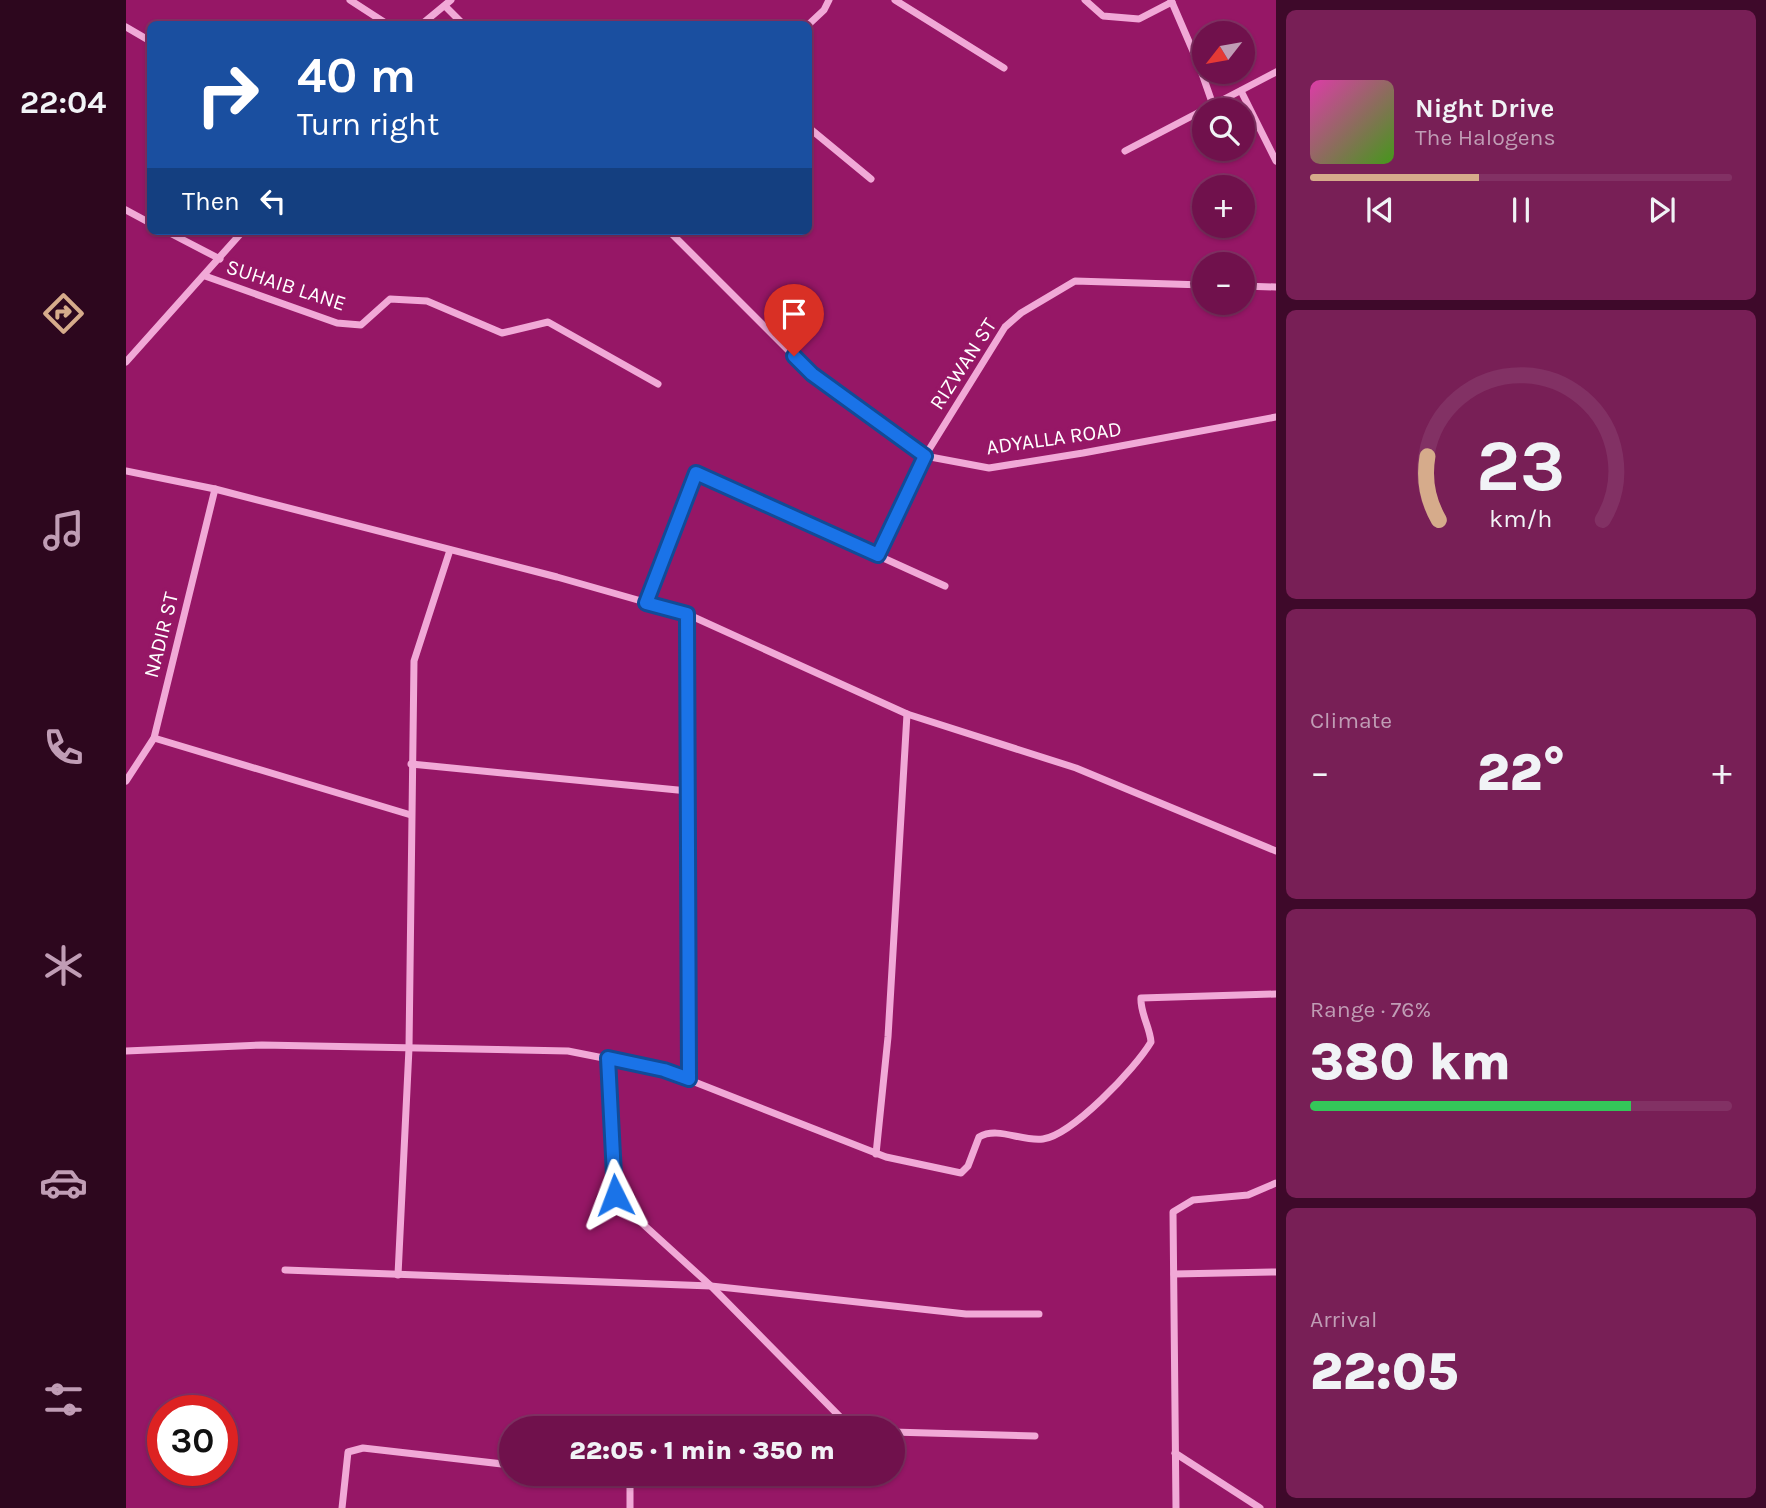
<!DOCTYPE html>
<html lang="en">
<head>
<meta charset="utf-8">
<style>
  :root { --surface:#70114c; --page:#781f56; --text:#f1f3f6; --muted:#c09db5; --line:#823164; --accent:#d6ab8b }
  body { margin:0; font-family:Karla,sans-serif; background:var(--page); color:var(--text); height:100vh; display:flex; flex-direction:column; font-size:26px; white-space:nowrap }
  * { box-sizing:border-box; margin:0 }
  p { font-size:23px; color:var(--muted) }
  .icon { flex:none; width:38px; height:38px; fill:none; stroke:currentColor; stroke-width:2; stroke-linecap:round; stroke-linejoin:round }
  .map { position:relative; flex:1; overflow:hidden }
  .panel { display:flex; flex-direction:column; gap:10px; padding:10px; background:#3e092a; width:490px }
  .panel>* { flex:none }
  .top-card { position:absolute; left:21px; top:21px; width:665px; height:214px; border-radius:10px; box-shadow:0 2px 5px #0004,0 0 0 2px var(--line); background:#1a4fa0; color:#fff; overflow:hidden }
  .needle { width:46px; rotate:239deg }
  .controls { position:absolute; left:1066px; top:21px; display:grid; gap:14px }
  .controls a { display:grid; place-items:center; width:63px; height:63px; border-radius:50%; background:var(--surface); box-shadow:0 2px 5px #0004,0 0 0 2px var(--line); font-size:35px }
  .speed { position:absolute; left:21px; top:1395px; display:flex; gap:14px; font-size:35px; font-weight:700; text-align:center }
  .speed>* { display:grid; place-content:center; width:91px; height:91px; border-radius:50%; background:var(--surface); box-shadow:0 2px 5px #0004,0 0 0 2px var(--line); line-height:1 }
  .speed .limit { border:10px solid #d22; background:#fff; color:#111 }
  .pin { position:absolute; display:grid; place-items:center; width:60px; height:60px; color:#fff; margin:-72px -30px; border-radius:50% 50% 50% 0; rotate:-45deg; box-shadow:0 0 7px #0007 }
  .pin .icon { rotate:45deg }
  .me { position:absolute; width:77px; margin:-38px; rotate:357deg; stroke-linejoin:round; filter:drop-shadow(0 0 5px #0008) }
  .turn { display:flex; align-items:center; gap:24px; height:147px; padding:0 35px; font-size:32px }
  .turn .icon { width:91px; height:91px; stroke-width:2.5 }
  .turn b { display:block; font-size:49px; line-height:60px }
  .then { display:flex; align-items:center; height:66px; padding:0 35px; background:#0003; gap:14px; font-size:26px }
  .big { font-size:52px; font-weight:800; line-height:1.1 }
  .panel .card { flex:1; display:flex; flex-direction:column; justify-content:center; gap:10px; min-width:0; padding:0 24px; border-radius:10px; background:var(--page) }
  .panel .dial { align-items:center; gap:0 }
  .dial svg { height:182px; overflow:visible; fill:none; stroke:var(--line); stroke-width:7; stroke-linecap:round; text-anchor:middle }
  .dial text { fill:var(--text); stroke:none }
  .song { display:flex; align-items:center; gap:21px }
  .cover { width:84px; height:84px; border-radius:10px; background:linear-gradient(135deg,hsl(320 70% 55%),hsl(100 70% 35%)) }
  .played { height:7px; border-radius:4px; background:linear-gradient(90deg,var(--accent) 40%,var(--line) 40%) }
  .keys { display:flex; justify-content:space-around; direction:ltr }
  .heat { display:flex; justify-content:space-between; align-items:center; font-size:38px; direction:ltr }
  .charge { height:10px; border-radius:5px; background:linear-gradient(90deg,#34c759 76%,var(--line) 0) }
  .trip { position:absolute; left:373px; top:1416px; width:406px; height:70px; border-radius:35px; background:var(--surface); box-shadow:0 2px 5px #0004,0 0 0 2px var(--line); font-weight:800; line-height:70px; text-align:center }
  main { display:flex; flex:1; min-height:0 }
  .dock { display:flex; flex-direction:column; width:126px; justify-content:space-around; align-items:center; background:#2d071e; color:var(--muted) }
  .dock .icon { width:49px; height:49px }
  .dock .active { color:var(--accent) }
  .dock b { font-size:32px; color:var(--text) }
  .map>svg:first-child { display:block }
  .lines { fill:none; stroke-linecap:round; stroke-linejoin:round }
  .street { stroke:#f1a9d7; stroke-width:7 }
  .route-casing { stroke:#114b97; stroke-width:18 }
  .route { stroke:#1a73e8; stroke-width:12 }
  .labels { text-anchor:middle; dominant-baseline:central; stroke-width:7; stroke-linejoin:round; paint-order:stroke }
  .street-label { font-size:21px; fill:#fff; stroke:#961766 }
</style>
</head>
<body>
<main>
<nav class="dock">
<b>22:04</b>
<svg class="icon active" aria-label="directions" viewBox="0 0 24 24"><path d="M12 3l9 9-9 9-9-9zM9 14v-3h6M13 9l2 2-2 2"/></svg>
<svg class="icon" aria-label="music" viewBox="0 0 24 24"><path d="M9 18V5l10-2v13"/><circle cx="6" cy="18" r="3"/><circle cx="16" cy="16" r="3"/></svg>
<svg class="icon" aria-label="phone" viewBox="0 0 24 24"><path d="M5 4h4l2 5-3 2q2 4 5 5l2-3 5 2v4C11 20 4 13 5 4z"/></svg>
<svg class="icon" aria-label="climate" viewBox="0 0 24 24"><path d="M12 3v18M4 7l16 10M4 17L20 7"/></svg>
<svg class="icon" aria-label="car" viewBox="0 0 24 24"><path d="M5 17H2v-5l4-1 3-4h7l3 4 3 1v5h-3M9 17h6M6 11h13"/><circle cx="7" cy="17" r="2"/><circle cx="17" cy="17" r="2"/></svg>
<svg class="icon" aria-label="filters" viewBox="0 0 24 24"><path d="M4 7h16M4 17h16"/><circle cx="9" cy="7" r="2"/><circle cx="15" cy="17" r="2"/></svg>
</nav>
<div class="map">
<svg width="1150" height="1508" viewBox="0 0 1150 1508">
  <rect width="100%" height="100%" fill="#961766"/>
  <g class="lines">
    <g class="street">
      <polyline points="224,0 261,24"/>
      <polyline points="769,0 878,68"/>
      <polyline points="959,0 977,16 1013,19 1046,2"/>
      <polyline points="1045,0 1073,65 1087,105"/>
      <polyline points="319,6 337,24"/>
      <polyline points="296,24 325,0"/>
      <polyline points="682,25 698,10 703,0"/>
      <polyline points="0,27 24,41"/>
      <polyline points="1115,91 1150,161"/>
      <polyline points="682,127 745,179"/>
      <polyline points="999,151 1150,72"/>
      <polyline points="0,210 24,223"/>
      <polyline points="40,231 94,259"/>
      <polyline points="543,231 686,374 799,456 863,468 957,453 1150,417"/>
      <polyline points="79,276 211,323 235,325 264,299 301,301 376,333 422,322 532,384"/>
      <polyline points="1116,286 1150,287"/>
      <polyline points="0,362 117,231"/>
      <polyline points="0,471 89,489 431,577 561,614 781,714 950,768 1150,851"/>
      <polyline points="752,555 799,456 879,327 895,313 949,281 1078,285"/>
      <polyline points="520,603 570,473 819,586"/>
      <polyline points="561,614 563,1079"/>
      <polyline points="28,738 285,815"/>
      <polyline points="285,764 562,791"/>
      <polyline points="0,781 28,738 89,489"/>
      <path d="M0,1051l136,-6 306,6 96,19 222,87 75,16 7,-7 11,-29c19,-11 43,5 64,2 29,-4 92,-70 108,-97 -1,-15 -11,-29 -10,-44l135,-4"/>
      <polyline points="482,1058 489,1195 496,1205 585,1286 725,1428"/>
      <polyline points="750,1154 762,1037 781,714"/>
      <polyline points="159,1270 585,1286 840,1314 913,1314"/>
      <polyline points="1048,1274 1150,1272"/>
      <polyline points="272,1275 283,1048 288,661 324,550"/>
      <polyline points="766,1432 909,1436"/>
      <polyline points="1049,1453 1134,1508"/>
      <polyline points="459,1474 504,1479 535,1474"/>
      <polyline points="504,1479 504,1508"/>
      <polyline points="216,1508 222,1452 237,1448 385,1465"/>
      <polyline points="1050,1508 1047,1212 1067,1200 1122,1195 1150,1183"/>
    </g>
  </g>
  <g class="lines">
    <g class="route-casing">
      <polyline id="route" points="489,1195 482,1058 538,1070 563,1079 561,614 520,603 570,473 752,555 799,456 686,374 668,356"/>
    </g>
    <use href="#route" class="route"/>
  </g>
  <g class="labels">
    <g class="street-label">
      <text transform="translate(160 285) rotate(18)">SUHAIB LANE</text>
      <text transform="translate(837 364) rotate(-57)">RIZWAN ST</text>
      <text transform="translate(928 438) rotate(-8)">ADYALLA ROAD</text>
      <text transform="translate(35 635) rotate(-76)">NADIR ST</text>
    </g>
  </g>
</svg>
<div class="controls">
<a><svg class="needle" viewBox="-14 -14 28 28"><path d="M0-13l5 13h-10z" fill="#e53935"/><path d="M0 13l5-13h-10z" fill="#c09db5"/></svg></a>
<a><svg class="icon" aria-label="search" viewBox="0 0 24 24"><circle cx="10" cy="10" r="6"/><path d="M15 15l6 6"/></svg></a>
<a>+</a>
<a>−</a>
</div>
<div class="speed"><div class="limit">30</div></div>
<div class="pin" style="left:668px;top:356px;background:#d93025"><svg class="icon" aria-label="arrive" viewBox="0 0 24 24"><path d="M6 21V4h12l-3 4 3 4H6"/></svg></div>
<svg class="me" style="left:489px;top:1195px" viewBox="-20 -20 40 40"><path d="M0-17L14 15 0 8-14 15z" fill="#1a73e8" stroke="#fff" stroke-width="4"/></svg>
<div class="trip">22:05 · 1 min · 350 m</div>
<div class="top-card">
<div class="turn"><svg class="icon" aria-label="right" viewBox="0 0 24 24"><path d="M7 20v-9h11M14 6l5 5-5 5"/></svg><div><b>40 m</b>Turn right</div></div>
<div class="then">Then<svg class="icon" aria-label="left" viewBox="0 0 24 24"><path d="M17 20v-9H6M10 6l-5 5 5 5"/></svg></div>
</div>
</div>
<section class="panel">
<div class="card">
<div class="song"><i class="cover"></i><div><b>Night Drive</b><p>The Halogens</p></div></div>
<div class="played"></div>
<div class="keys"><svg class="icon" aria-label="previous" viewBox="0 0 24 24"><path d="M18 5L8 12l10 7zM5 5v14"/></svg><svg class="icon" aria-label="pause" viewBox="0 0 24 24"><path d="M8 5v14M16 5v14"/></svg><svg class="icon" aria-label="next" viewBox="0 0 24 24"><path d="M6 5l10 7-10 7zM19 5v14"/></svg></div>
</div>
<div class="card dial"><svg viewBox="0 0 100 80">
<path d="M14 69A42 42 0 1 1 86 69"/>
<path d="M14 69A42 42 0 0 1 9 41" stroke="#d6ab8b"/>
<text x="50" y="56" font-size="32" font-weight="700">23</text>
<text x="50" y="72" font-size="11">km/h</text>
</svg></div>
<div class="card"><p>Climate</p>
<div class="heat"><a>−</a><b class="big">22°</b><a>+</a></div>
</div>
<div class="card"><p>Range · 76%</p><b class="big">380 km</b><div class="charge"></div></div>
<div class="card"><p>Arrival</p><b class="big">22:05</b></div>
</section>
</main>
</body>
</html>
